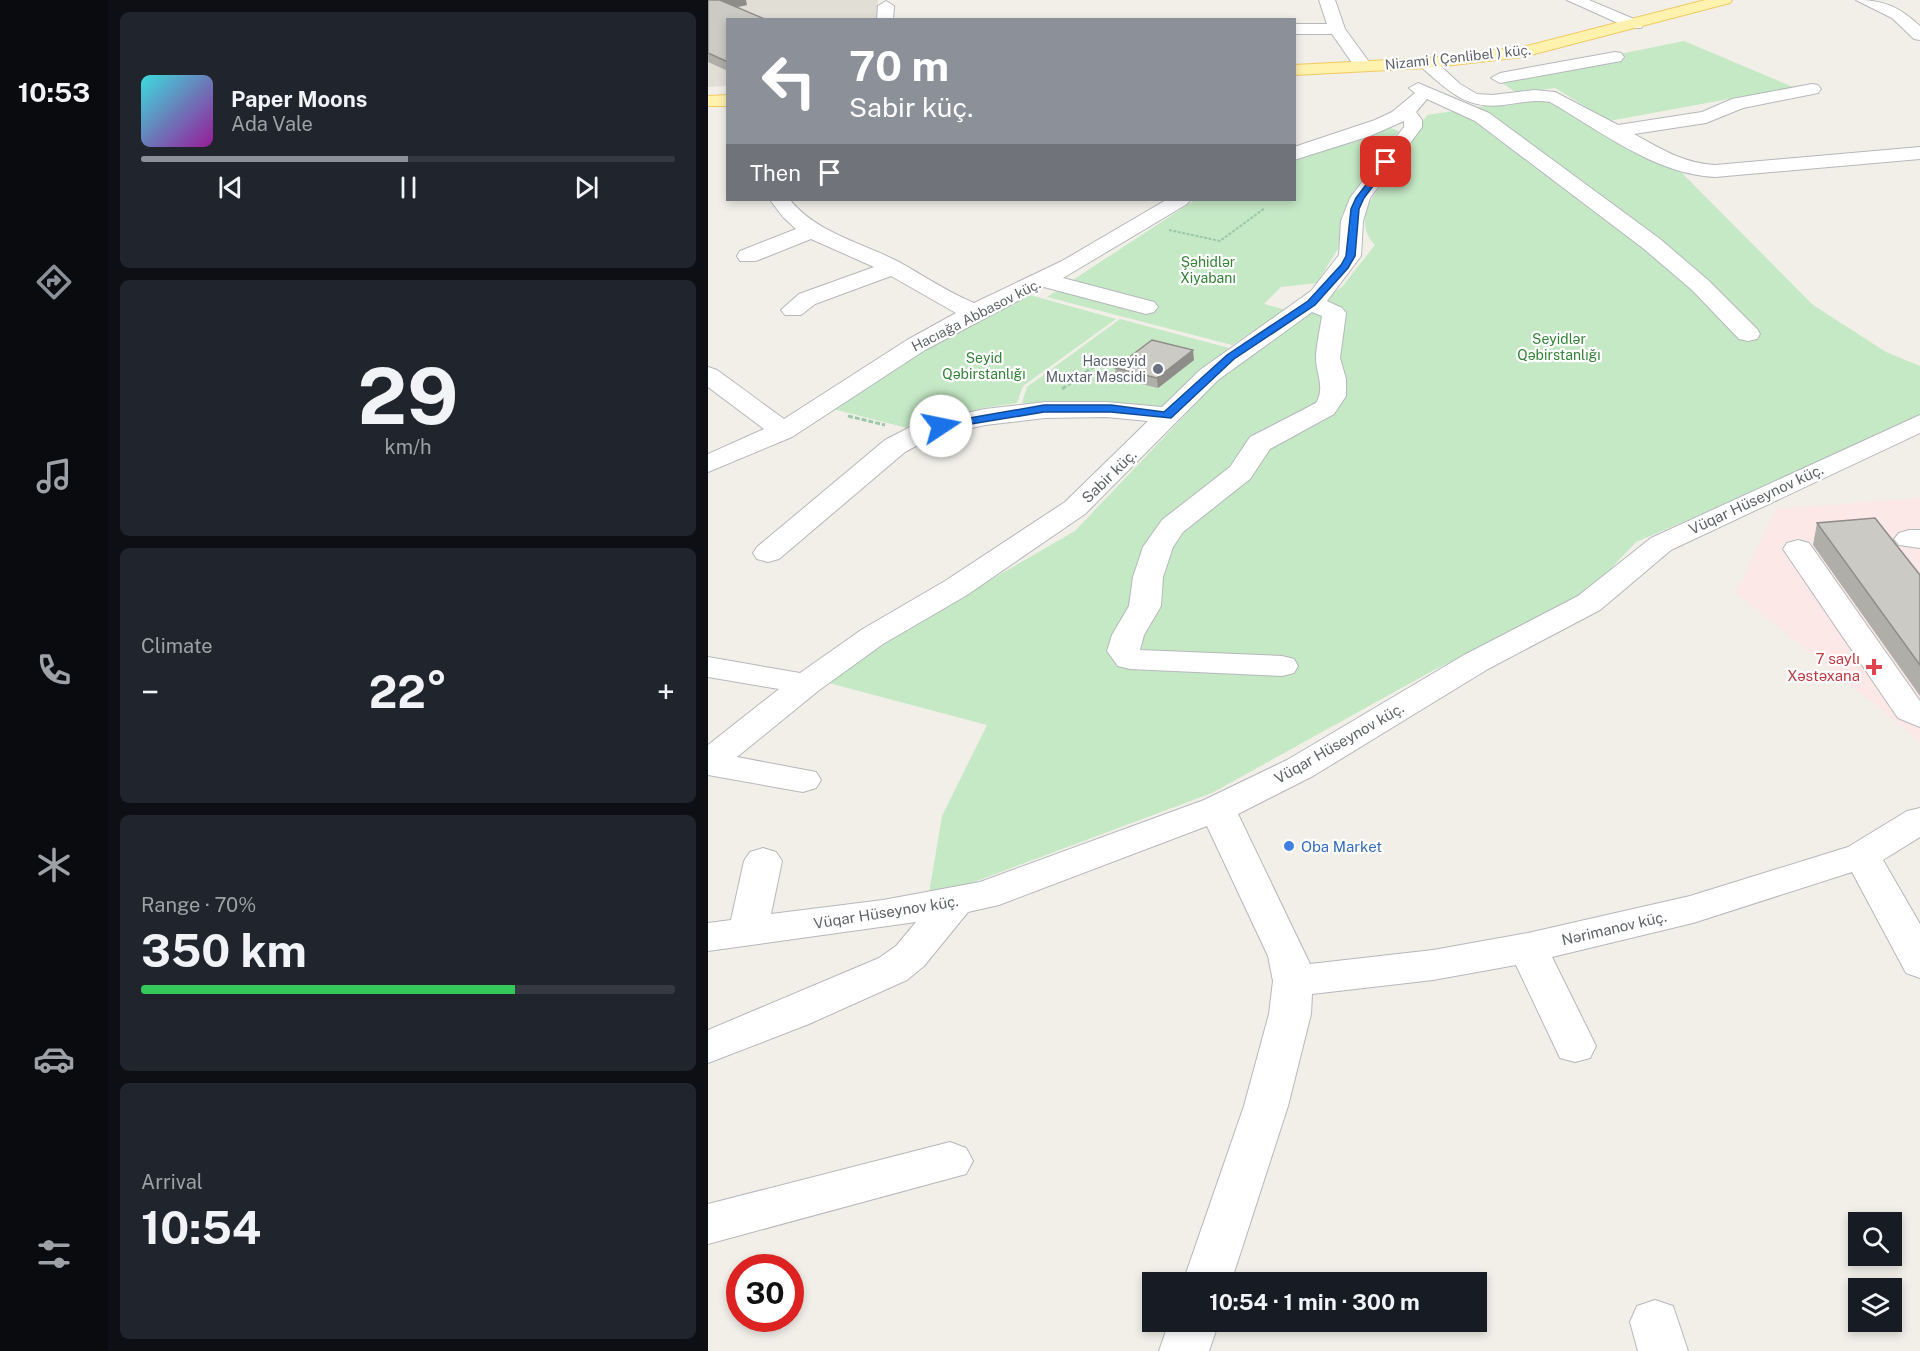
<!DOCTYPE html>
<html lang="en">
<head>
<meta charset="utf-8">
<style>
  :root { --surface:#171b24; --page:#20242c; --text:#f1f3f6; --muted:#9ea1a6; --line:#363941; --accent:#8c9099 }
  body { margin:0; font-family:"Public Sans",sans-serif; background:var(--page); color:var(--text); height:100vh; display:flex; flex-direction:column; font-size:22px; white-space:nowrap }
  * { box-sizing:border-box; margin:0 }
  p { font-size:20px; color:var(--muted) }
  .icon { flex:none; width:33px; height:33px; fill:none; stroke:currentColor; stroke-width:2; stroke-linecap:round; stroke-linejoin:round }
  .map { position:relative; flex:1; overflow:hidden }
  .sheet { display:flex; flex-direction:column; gap:12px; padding:12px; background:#0d0f14; width:600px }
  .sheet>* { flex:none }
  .top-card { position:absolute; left:18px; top:18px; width:570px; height:183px; border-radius:0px; box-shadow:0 3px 9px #0003; background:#8c9099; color:#fff; overflow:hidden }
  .tools { position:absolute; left:1140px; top:1212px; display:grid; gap:12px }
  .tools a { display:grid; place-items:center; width:54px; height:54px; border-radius:0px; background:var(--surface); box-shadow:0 3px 9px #0003; font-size:30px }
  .speed { position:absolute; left:18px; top:1254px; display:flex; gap:12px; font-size:30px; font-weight:700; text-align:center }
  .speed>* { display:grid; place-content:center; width:78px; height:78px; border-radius:50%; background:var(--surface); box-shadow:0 3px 9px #0003; line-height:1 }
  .speed .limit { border:9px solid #d22; background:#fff; color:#111 }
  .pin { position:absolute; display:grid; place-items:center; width:51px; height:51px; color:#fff; margin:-26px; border-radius:12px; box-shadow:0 3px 9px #0006 }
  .me { position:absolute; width:66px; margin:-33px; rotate:79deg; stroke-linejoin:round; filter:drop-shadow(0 0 4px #0008) }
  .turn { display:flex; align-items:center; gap:21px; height:126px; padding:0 24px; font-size:27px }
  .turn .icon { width:78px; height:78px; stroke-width:2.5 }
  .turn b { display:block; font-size:42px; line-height:51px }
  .then { display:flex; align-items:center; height:57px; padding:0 24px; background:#0003; gap:12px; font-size:22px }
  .big { font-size:45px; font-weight:700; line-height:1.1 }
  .sheet .card { flex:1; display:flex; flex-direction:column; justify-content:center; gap:9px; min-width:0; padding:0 21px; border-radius:9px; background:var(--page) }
  .sheet .dial { align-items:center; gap:0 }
  .dial b { font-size:78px; line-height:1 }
  .song { display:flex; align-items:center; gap:18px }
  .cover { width:72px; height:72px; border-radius:9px; background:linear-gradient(135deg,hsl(180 70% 55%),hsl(300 70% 35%)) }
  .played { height:6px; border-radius:3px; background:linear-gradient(90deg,var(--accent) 50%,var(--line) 50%) }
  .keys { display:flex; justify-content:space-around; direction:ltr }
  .heat { display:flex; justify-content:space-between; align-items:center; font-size:33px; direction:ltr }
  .charge { height:9px; border-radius:4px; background:linear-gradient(90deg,#34c759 70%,var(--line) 0) }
  .trip { position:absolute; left:434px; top:1272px; width:345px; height:60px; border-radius:0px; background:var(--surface); box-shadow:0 3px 9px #0003; font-weight:700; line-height:60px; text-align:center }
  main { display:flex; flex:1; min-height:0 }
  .dock { display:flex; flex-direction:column; width:108px; justify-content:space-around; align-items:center; background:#090b0e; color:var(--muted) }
  .dock .icon { width:42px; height:42px }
  .dock .active { color:var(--accent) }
  .dock b { font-size:27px; color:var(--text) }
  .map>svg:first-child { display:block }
  .education { fill:#e1ded6 }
  .medical { fill:#fce8e6 }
  .green { fill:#c5e8c5 }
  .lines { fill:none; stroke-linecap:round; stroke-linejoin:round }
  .minor-casing { stroke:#b5b8bc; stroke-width:2 }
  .major-casing { stroke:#f2c960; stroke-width:2 }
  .path-far1 { stroke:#9cc7a9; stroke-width:2; stroke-dasharray:3 1.5; stroke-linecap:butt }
  .path { stroke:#9cc7a9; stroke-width:3; stroke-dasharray:5 2; stroke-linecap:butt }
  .minor { fill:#fff; fill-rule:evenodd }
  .major { fill:#fff2af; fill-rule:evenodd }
  .wall { fill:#afaea9 }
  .shaded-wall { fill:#8f8d8a }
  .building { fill:#cccac5; stroke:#8f8d8a; stroke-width:1.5 }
  .route { fill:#1a73e8; stroke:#114b97; stroke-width:1.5 }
  .worship-dot { fill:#6b7280; stroke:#fff; stroke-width:2 }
  .health-dot { fill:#e0444e; stroke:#fff; stroke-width:2 }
  .shop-dot { fill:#3f7fe0; stroke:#fff; stroke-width:2 }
  .labels { text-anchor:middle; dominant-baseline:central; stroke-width:4.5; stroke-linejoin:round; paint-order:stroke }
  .far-street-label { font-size:14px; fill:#5f6368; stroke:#fff }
  .far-park-label { font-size:14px; fill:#348238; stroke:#fff }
  .far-worship-label { font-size:14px; fill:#5b616d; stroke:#fff; text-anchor:end }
  .street-label { font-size:15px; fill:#5f6368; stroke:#fff }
  .health-label { font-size:15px; fill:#be3a42; stroke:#fff; text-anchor:end }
  .shop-label { font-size:15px; fill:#366cbe; stroke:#fff; text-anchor:start }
</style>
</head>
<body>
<main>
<nav class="dock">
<b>10:53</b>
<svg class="icon active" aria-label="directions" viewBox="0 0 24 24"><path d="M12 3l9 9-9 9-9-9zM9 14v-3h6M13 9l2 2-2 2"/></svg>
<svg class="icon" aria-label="music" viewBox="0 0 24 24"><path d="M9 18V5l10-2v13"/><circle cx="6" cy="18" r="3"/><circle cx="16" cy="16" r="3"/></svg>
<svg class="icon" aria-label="phone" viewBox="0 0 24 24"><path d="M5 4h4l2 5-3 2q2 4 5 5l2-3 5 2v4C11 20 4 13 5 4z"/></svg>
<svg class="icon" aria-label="climate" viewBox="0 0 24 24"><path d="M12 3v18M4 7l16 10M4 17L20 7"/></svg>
<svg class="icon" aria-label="car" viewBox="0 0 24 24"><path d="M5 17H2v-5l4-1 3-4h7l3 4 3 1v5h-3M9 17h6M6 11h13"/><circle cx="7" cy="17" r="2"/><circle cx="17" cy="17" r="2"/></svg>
<svg class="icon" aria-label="filters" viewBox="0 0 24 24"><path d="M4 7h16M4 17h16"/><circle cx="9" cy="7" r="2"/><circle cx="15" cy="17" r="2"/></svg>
</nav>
<section class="sheet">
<div class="card">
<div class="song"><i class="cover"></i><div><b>Paper Moons</b><p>Ada Vale</p></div></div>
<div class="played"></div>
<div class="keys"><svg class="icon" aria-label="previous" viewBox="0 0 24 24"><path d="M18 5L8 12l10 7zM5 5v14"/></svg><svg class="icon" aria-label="pause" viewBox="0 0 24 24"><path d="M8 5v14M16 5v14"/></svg><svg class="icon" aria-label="next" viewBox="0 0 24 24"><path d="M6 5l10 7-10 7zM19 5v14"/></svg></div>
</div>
<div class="card dial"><b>29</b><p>km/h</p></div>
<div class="card"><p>Climate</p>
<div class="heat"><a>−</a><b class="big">22°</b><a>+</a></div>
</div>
<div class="card"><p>Range · 70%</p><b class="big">350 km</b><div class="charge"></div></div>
<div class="card"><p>Arrival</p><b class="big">10:54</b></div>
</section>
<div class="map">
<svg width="1212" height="1351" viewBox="0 0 1212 1351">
  <rect width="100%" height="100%" fill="#f1efe8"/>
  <polygon class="education" points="0,0 170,0 169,19 20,20 19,86 0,87"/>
  <polygon class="medical" points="1212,498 1212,741 1028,593 1068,509"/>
  <g class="green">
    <polygon points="976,41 1085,87 901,121 847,88 809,93 791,81 917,58 912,54"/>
    <path d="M837,97l137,76 131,132 73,47 34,14v48l-109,53 -175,75 -52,55 -150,73 -222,123 -284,106 14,-83 45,-91 -162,-43 49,-35 201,-116 169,-178 98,-66 33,-42c-12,-13 -11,-22 -8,-39l60,-91z"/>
    <polygon points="683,128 691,131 638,207 633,217 638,218 631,247 609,283 573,287 556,304 578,310 524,345 339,297 487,200 586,200 587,159"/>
    <polygon points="322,295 408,319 315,386 309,403 275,408 203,429 125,409 208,354"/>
    <polygon points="412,319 521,348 454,409 392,402 314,403 319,387"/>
  </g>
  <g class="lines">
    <g class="minor-casing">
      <g id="minor">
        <polygon points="611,0 627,0 637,29 664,66 661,70 649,70 624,34 586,34 586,24 619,24"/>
        <polygon points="859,0 881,0 933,22 935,25 933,28 921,28"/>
        <path d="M1148,0c29,0 43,7 64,26v14l-6,-1 -22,-21z"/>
        <polygon points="178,1 186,6 185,20 169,20 170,6"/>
        <polygon points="907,52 913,53 916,57 913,61 792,83 783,78 792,73"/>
        <path d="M719,58l6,1 27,25 17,10 15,1 42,-5 21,2 63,33 84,-13 30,-13 80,-15 6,1 3,4 -3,4 -75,15 -37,15 -72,11c27,15 49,29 81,31l205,-18v12l-205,18c-61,-3 -114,-46 -165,-75 -16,-3 -32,1 -47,3 -38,5 -56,-16 -82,-38l-3,-4z"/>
        <path d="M710,83l71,30 171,126 48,41 49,49 3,5 -3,5 -9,2 -9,-2 -47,-49 -48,-41 -169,-128 -48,-22 -11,13 6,8v7l-52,71 -7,23 -2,35 -34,45 15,7 4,5 -6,45 6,21v17l-12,18 -64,35 -20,30 -67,53 -10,15 -10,30 -2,29 -17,29 -4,15 142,6 12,3 4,7 -4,7 -12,3 -152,-7 -12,-3 -11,-15 5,-16 17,-29 4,-29 10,-30 19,-27 68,-53 20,-30 66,-34c10,-16 -1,-31 0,-48 1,-13 4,-26 6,-39l-10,-4 -94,68 -133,134 -118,81 -84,49 -65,47 -81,66 79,15 5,8 -5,8 -13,4 -95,-17v-30l71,-56 -71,-12v-20l92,16 61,-43 84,-49 120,-79 83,-81 -42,-4 -61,1 -60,7 -51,11 -29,16 -126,107 -11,3 -11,-3 -4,-6 4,-6 128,-107 31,-16 69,-15 60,-7h61l56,5 38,-37 111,-79 28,-36 2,-34 9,-23 54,-71v-6l-34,15 -76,24v-13l81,-27 17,-8 23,-19 -6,-5z"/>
        <path d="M62,200h20c27,33 70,42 107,61 26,14 50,31 77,42l88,-42 104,-61h24l-3,4 -124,74 91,24 4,5 -4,5 -8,2 -102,-27 -119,63 -133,87 -84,35v-18l56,-25 -56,-42v-20l9,3 67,49 123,-79 49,-27 -65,-37 -76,28 -14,11h-16l-4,-5 18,-16 75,-27 -63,-28 -55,22h-16l-3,-5 3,-5 56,-22 -13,-12z"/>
        <polygon points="1212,415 1212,433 963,550 892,610 780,669 605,776 530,814 602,964 725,950 820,933 982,896 1140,847 1199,811 1212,808 1212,837 1175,860 1212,924 1212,978 1198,973 1144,872 985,923 844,957 888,1046 882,1058 867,1062 852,1058 808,965 725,980 604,994 603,1014 580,1106 523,1282 475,1282 536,1106 561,1014 565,981 560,956 499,826 291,905 260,912 216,966 199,980 101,1024 0,1063 0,1030 171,958 188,946 208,922 0,951 0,923 23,920 36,861 42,852 55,848 68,852 74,861 63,914 175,900 272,882 496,800 579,760 756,655 870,596 943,538"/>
        <polygon points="1201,530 1212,530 1212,548 1191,545 1186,539 1191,533"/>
        <polygon points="1090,540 1101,543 1212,701 1212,727 1190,718 1075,549 1079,543"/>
        <polygon points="242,1142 258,1148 265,1161 258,1174 0,1244 0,1204"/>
        <polygon points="947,1300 965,1306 980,1351 930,1351 922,1322 929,1306"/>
        <polygon points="461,1322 511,1322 501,1351 451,1351"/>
      </g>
    </g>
    <g class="major-casing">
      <g id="major">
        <polygon points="997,0 1024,0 1022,3 815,57 719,68 586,75 586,65 719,58 815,47"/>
        <polygon points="20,95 20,106 0,106 0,96"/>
      </g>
    </g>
    <g class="path-far1">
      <polyline points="461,230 512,241 557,208"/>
      <polyline points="389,365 394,361"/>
    </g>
    <g class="path">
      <polyline points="354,389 391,363"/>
      <polyline points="140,416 177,425"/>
    </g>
    <use href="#minor" class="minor"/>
    <use href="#major" class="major"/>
  </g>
  <g class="wall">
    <polygon points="0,0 39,5 29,7 20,20 20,71 0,62"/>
    <polygon points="486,360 450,388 408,378 407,368"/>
    <polygon points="1109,523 1212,575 1212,696 1105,545"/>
  </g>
  <g class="shaded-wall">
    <polygon points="18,0 38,0 39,5 16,10 14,1"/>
    <polygon points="485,350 486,360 450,388 449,378"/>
  </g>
  <g class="building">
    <polygon points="0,0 18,0 14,1 59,20 20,20 20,62 0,53"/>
    <polygon points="444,340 485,350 449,378 407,368"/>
    <polygon points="1167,518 1212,575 1212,665 1109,523"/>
  </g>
  <polygon class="route" points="676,161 683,162 656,198 651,209 647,256 640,268 607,305 526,359 463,418 403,412 336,412 233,429 228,426 233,423 336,405 403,405 456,412 519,355 600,301 633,265 638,256 643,209 648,198"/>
  <circle class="worship-dot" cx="450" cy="369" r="6"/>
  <path class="health-dot" d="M1163 658h6v6h6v6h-6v6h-6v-6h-6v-6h6z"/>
  <circle class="shop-dot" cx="581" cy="846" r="6"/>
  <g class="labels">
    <g class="far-street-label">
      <text transform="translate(750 57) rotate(-6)">Nizami ( Çənlibel ) küç.</text>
      <text transform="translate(268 315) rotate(-27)">Hacıağa Abbasov küç.</text>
    </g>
    <g class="far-park-label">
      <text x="500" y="262">Şəhidlər<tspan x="500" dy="16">Xiyabanı</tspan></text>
      <text x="851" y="339">Seyidlər<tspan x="851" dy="16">Qəbirstanlığı</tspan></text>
      <text x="276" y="358">Seyid<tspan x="276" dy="16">Qəbirstanlığı</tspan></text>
    </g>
    <g class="far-worship-label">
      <text x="438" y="361">Hacıseyid<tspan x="438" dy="16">Muxtar Məscidi</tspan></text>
    </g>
    <g class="street-label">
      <text transform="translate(401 476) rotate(-44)">Sabir küç.</text>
      <text transform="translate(1048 499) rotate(-25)">Vüqar Hüseynov küç.</text>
      <text transform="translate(631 743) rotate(-30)">Vüqar Hüseynov küç.</text>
      <text transform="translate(178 912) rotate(-9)">Vüqar Hüseynov küç.</text>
      <text transform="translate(906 928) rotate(-13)">Nərimanov küç.</text>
    </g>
    <g class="health-label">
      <text x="1152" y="658">7 saylı<tspan x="1152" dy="17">Xəstəxana</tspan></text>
    </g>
    <g class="shop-label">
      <text x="593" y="846">Oba Market</text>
    </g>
  </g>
</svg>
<div class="tools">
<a><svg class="icon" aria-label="search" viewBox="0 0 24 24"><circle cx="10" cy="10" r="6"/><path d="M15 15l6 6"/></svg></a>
<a><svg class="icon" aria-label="layers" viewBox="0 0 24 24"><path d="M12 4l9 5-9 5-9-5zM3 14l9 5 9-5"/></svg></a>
</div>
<div class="speed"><div class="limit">30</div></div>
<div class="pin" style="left:678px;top:162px;background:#d93025"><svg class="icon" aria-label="arrive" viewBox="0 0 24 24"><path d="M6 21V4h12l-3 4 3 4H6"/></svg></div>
<svg class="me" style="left:233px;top:426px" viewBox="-20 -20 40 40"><circle r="19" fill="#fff"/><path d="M0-13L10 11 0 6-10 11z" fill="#1a73e8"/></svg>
<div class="trip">10:54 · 1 min · 300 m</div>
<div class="top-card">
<div class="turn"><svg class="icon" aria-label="left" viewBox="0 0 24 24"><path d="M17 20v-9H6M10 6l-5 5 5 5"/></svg><div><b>70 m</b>Sabir küç.</div></div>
<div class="then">Then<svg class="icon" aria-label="arrive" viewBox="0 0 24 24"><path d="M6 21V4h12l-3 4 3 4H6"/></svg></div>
</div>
</div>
</main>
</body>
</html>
